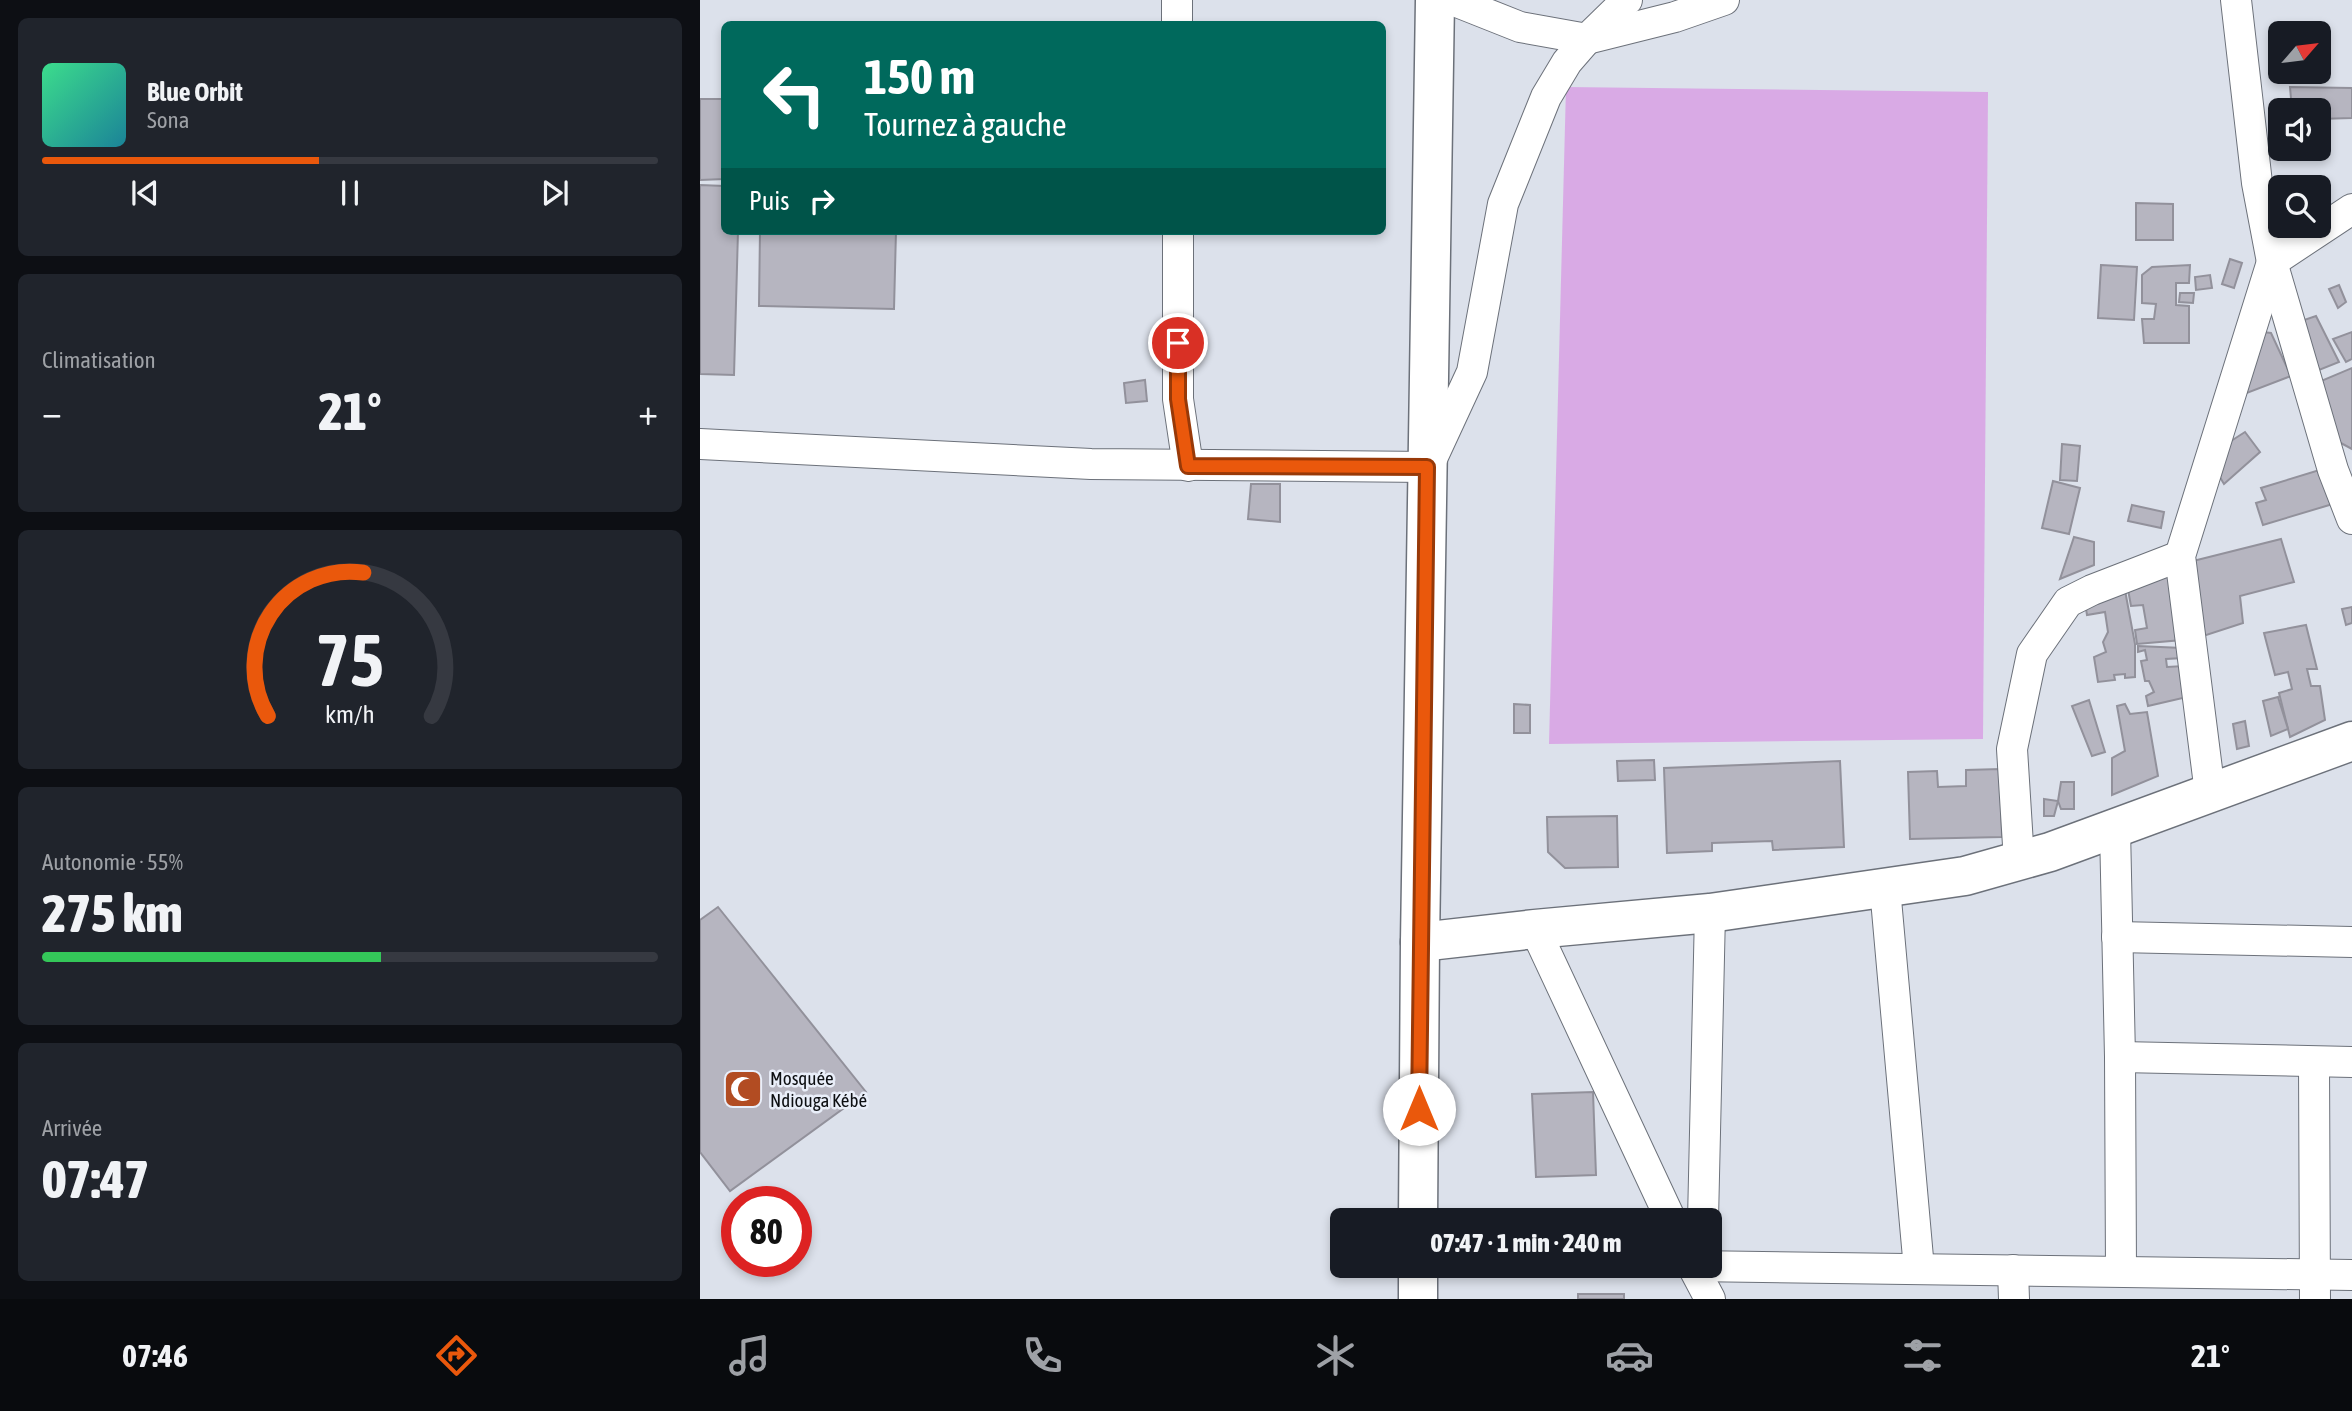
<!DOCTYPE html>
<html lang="fr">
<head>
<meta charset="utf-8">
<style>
  :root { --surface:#171b24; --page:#20242c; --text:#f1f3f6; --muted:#9ea1a6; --line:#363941; --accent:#ea580c }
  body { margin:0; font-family:"Asap Condensed",sans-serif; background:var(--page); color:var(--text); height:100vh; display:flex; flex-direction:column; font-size:26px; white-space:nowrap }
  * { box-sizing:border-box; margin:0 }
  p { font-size:23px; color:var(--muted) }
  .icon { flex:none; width:38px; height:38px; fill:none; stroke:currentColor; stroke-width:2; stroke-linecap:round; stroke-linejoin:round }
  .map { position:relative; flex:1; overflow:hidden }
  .details { display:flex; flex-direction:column; gap:18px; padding:18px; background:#0d0f14; width:700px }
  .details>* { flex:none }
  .top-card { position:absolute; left:21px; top:21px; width:665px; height:214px; border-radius:10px; box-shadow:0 4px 10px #0003; background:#00695c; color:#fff; overflow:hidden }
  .needle { width:46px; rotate:62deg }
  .fabs { position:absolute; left:1568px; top:21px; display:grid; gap:14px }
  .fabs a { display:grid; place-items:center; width:63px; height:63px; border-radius:10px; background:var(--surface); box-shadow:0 4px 10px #0003; font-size:35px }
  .speed { position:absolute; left:21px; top:1186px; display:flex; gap:14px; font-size:35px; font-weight:700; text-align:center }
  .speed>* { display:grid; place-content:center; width:91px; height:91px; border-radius:50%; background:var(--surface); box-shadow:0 4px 10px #0003; line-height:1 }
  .speed .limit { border:10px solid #d22; background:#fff; color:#111 }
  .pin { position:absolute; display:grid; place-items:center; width:60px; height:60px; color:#fff; margin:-30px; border:4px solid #fff; border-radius:50%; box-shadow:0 2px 7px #0007 }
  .me { position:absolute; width:77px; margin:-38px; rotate:0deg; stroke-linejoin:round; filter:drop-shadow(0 0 5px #0008) }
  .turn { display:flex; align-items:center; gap:24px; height:147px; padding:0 28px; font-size:32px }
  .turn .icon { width:91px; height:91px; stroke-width:2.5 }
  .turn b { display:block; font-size:49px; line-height:60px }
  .then { display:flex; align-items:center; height:66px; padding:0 28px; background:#0003; gap:14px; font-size:26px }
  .big { font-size:52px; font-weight:800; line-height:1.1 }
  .details .widget { flex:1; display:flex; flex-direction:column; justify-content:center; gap:10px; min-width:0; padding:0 24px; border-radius:10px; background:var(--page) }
  .details .dial { align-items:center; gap:0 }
  .dial svg { height:182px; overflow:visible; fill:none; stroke:var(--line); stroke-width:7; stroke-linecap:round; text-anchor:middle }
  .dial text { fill:var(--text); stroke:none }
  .song { display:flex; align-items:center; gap:21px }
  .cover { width:84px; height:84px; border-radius:10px; background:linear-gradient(135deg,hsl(150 70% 55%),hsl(190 70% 35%)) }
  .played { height:7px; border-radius:4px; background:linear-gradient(90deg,var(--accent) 45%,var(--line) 45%) }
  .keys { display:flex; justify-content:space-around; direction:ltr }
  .heat { display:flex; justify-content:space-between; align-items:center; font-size:38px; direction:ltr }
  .charge { height:10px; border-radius:5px; background:linear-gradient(90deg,#34c759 55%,var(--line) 0) }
  .trip { position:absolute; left:630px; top:1208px; width:392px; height:70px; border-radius:10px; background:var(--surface); box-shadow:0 4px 10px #0003; font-weight:800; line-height:70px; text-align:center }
  .tabs { display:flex; height:112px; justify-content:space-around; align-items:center; background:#090b0e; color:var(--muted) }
  .tabs .icon { width:49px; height:49px }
  .tabs .current { color:var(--accent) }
  .tabs b { font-size:32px; color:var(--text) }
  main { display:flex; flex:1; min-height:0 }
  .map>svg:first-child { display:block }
  .green { fill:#d9aae5 }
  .building { fill:#b6b5c0; stroke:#92919b; stroke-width:2 }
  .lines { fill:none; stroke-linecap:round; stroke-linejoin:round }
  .minor-casing { stroke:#6c717a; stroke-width:32 }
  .secondary-casing { stroke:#6c717a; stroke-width:41 }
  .trunk-casing { stroke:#6c717a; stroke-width:41 }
  .minor { stroke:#fff; stroke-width:30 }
  .secondary { stroke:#fff; stroke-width:38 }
  .trunk { stroke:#fff; stroke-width:38 }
  .route-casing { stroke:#983908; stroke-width:18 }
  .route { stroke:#ea580c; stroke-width:12 }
  .labels { text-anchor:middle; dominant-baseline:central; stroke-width:5; stroke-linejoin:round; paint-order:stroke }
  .poi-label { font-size:19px; fill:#0d0f12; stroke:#e9eef9; text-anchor:start }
</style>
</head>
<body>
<main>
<section class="details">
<div class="widget">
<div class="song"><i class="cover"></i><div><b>Blue Orbit</b><p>Sona</p></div></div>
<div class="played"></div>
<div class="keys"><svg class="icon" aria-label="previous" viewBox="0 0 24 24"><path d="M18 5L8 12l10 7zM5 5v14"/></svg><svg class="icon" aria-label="pause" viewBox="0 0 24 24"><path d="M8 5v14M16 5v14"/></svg><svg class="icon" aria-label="next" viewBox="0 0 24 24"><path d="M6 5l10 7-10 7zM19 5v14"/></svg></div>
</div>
<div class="widget"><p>Climatisation</p>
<div class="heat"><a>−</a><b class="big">21°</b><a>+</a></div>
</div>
<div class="widget dial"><svg viewBox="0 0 100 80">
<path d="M14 69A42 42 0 1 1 86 69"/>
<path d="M14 69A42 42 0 0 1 56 6" stroke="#ea580c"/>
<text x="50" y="56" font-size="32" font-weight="700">75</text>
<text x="50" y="72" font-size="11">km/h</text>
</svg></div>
<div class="widget"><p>Autonomie · 55%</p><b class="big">275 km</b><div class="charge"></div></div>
<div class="widget"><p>Arrivée</p><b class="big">07:47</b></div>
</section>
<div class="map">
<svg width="1652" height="1299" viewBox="0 0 1652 1299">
  <rect width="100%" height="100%" fill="#dce1eb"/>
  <polygon class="green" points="866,87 1288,92 1283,739 849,744"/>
  <g class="building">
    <polygon points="1590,87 1652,88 1652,118 1619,119 1619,110 1592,110"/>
    <polygon points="0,99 23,99 24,179 0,180"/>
    <polygon points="0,185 24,186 24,231 38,231 34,375 0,374"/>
    <polygon points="1436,203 1473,204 1473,240 1436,240"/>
    <polygon points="60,231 196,231 194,309 59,306"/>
    <polygon points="1530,259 1542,263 1534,288 1522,284"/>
    <polygon points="1401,265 1437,267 1434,320 1398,318"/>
    <polygon points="1490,265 1489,283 1476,283 1476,305 1489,306 1489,343 1444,343 1442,319 1454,319 1456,304 1442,303 1442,275 1452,267"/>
    <polygon points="1510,275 1512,288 1496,290 1495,277"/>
    <polygon points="1639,285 1646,302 1638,308 1629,289"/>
    <polygon points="1480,293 1494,293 1493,303 1479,302"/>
    <polygon points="1616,316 1639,362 1619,370 1598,322"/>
    <polygon points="1553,331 1571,333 1591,376 1539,396"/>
    <polygon points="1652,332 1652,359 1646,362 1633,339"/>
    <polygon points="1652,368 1652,449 1639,442 1621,381"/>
    <polygon points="445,380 447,401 426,403 424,383"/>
    <polygon points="1545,432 1560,452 1524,484 1515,469 1517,450"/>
    <polygon points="1362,444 1380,446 1377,481 1360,480"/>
    <polygon points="1626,468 1636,503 1563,525 1556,503 1566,500 1561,488"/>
    <polygon points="1353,481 1380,488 1369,534 1342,528"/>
    <polygon points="551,484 580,484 580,522 548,519"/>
    <polygon points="1432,505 1464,512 1461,528 1428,521"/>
    <polygon points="1374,537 1394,542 1394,565 1360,579"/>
    <polygon points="1581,539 1594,582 1540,596 1543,623 1491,640 1485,563"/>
    <polygon points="1472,573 1482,640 1437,644 1435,630 1447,628 1443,605 1431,606 1427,584"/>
    <polygon points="1424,585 1435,644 1435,677 1425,678 1425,674 1414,675 1415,680 1398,682 1394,657 1406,652 1403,642 1408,632 1405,612 1387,615 1384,596"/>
    <polygon points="1652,607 1652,623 1646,625 1642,609"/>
    <polygon points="1606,625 1617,669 1607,669 1611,686 1620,686 1625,720 1590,737 1579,693 1592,689 1588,672 1575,675 1564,633"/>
    <polygon points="1438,646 1482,648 1483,658 1466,659 1467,667 1484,666 1487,697 1448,706 1446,696 1454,692 1449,681 1445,681 1441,661 1447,660 1445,650 1438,652"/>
    <polygon points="1578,697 1588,729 1571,736 1563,701"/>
    <polygon points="1389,700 1405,752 1392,756 1372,706"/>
    <polygon points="814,704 830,705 830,733 814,733"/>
    <polygon points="1425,704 1430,714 1447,712 1458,776 1412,795 1412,758 1425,751 1417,706"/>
    <polygon points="1545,721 1549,746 1537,749 1533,724"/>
    <polygon points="954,760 955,780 918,781 917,761"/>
    <polygon points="1140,761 1144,847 1073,850 1072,841 1012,843 1012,851 967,853 964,768"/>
    <polygon points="1300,769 1302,837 1210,839 1208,772 1237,771 1238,787 1266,786 1266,770"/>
    <polygon points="1361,782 1374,782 1374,809 1361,809 1358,801"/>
    <polygon points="1344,799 1358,801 1354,816 1344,816"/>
    <polygon points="917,816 918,867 865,868 848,852 847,817"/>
    <polygon points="18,907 166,1092 30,1191 0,1152 0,920"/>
    <polygon points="893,1092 896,1175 836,1177 832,1094"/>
    <rect x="878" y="1294" width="46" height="5"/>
  </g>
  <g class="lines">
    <g class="minor-casing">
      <g id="minor">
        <polyline points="477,0 477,24"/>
        <polyline points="752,0 820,27 887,39 975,17 1024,0"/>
        <polyline points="1536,0 1557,183 1572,262 1633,470 1652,519"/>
        <polyline points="478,231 478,399 488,466"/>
        <polyline points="0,444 391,464 728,467 772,372 803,204 846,97 867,62 887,39 927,0"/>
        <polyline points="1510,793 1480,556 1572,262 1652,209"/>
        <polyline points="1415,829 1420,1057 1421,1271"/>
        <polyline points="1319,861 1312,749 1332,654 1368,602 1392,590 1480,556"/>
        <polyline points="1185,888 1219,1269"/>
        <polyline points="835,929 971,1220"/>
        <polyline points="1417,937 1652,942"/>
        <polyline points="1420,1057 1652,1062"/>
        <polyline points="1614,1062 1615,1299"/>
        <polyline points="1003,1220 1010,913"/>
        <polyline points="992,1265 1010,1299"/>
        <polyline points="992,1266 1652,1275"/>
        <polyline points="1313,1270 1314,1299"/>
      </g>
    </g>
    <g class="secondary-casing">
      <polyline id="secondary" points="720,942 835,929 1010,913 1265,876 1350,852 1652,741"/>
    </g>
    <g class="trunk-casing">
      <g id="trunk">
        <polyline points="718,1220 720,942 735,0"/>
        <polyline points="718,1299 718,1265"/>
      </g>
    </g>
    <use href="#minor" class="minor"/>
    <use href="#secondary" class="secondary"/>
    <use href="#trunk" class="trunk"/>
  </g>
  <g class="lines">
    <g class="route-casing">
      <polyline id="route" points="478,343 478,399 488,466 727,467 719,1109"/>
    </g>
    <use href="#route" class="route"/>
  </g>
  <defs>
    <g id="mosque-square" transform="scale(2.0125)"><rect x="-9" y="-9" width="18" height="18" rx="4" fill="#b24c22" stroke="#e9eef9"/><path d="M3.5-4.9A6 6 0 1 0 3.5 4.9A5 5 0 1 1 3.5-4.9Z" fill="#fff"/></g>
  </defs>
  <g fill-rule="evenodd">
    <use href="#mosque-square" x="43" y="1089"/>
  </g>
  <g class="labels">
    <g class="poi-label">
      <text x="70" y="1078">Mosquée<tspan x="70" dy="22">Ndiouga Kébé</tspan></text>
    </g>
  </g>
</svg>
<div class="fabs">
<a><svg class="needle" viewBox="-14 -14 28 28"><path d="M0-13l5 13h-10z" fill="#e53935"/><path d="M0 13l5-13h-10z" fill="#9ea1a6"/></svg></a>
<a><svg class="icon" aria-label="sound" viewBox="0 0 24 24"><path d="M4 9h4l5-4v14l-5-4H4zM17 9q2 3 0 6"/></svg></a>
<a><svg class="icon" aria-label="search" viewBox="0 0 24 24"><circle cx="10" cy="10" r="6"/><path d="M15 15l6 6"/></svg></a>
</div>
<div class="speed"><div class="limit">80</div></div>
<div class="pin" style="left:478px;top:343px;background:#d93025"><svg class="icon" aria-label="arrive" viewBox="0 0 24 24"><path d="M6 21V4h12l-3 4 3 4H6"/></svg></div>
<svg class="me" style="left:719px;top:1109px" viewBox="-20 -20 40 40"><circle r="19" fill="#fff"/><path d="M0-13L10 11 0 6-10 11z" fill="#ea580c"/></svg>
<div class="trip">07:47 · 1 min · 240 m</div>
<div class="top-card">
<div class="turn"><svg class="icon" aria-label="left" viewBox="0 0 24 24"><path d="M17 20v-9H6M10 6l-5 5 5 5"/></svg><div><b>150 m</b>Tournez à gauche</div></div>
<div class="then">Puis<svg class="icon" aria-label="right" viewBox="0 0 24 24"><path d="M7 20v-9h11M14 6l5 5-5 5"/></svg></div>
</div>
</div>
</main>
<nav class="tabs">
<b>07:46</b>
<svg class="icon current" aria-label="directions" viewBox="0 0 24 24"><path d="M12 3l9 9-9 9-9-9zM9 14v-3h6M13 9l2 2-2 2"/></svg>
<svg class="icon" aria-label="music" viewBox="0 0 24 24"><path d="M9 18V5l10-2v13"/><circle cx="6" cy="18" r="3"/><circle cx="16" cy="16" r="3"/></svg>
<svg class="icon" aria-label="phone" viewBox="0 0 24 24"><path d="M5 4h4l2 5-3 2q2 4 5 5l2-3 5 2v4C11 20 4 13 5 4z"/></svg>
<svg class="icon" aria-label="climate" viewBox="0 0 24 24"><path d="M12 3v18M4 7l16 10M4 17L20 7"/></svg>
<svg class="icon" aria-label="car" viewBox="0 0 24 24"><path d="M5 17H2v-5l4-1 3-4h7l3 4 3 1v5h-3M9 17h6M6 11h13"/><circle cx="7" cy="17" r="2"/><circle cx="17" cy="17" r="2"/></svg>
<svg class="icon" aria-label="filters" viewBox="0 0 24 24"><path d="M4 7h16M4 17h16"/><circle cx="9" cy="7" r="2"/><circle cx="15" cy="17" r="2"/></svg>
<b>21°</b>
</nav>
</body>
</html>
